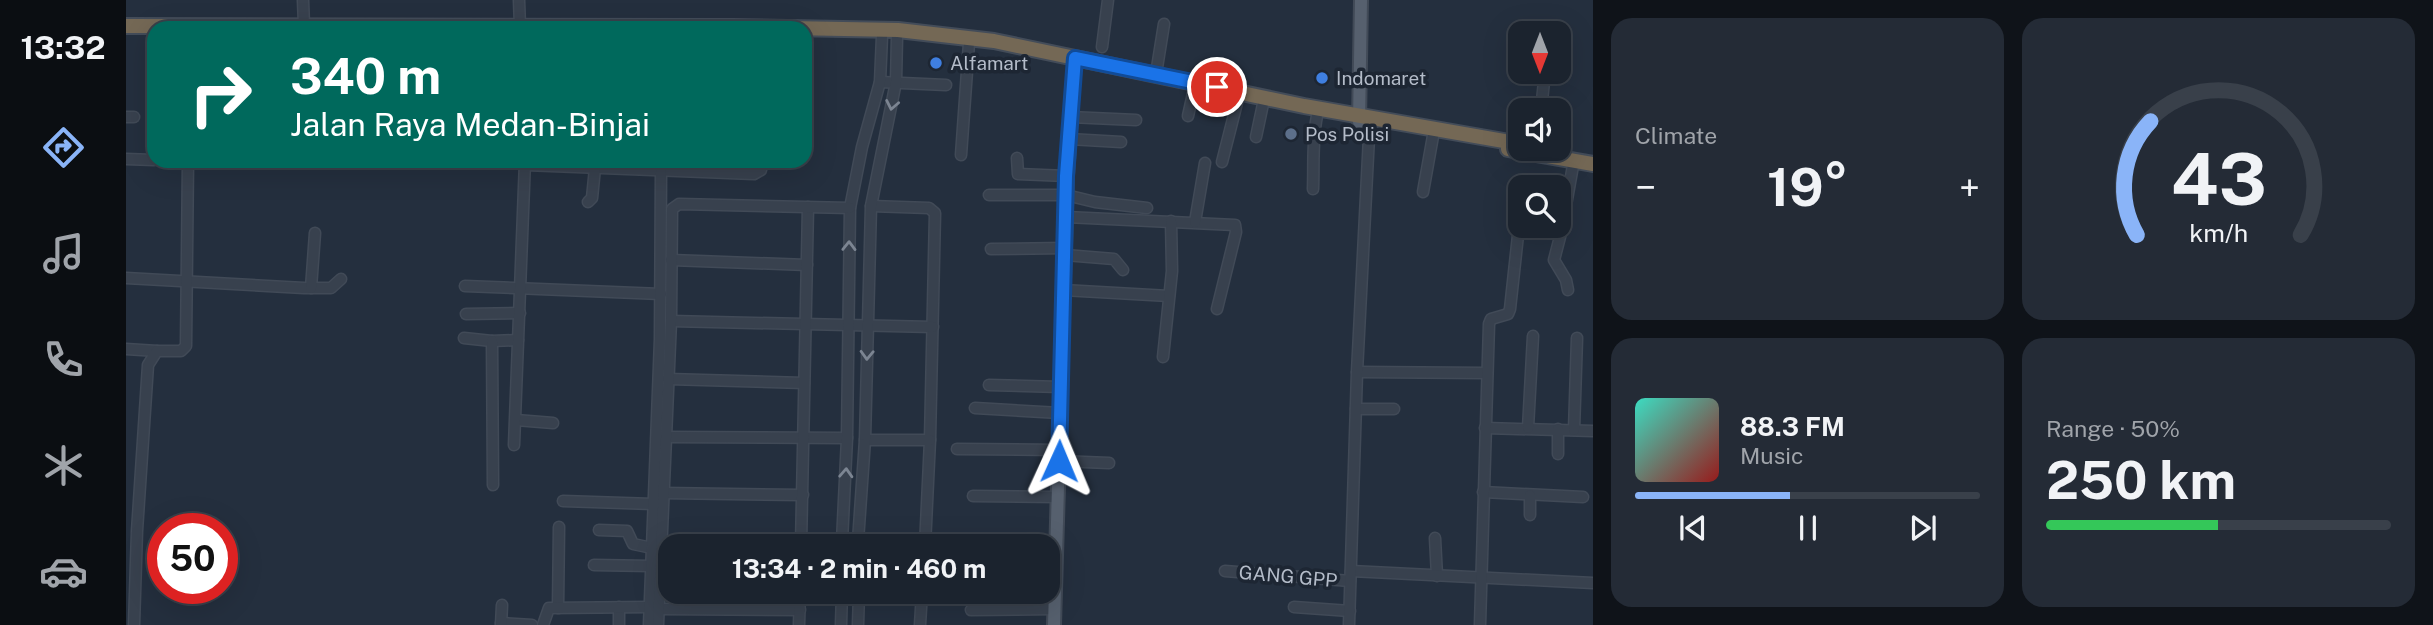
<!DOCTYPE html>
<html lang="en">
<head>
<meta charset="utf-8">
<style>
  :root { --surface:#1b232e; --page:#242b36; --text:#f1f3f6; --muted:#a0a4aa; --line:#39404a; --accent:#8ab4f8 }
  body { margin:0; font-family:"Public Sans",sans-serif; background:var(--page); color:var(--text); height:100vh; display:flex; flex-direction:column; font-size:26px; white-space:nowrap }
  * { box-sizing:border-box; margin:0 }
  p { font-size:23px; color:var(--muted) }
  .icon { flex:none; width:38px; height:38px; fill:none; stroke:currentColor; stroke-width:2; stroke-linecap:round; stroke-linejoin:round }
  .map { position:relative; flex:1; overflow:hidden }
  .side { display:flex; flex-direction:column; gap:18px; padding:18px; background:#0f1319; width:840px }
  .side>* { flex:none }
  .hud { position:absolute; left:21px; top:21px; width:665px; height:147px; border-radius:21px; box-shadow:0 7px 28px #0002,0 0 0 2px var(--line); background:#00695c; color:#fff; overflow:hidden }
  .needle { width:46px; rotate:180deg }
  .fabs { position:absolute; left:1382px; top:21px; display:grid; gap:14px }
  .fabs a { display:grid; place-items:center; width:63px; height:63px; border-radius:14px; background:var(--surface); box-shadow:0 7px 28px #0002,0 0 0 2px var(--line); font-size:35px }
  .speed { position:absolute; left:21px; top:513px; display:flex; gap:14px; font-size:35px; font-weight:700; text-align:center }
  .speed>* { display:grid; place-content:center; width:91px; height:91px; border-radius:50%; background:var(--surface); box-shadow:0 7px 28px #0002,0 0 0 2px var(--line); line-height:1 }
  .speed .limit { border:10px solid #d22; background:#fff; color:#111 }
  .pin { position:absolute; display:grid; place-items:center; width:60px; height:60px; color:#fff; margin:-30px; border:4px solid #fff; border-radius:50%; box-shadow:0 2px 7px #0007 }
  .me { position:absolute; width:77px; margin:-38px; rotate:1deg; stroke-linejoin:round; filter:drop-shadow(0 0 5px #0008) }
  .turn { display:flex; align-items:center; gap:24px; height:147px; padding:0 28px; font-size:32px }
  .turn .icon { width:91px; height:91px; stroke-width:2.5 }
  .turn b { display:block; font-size:49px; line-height:60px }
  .big { font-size:52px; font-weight:700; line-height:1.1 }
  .side .widget { flex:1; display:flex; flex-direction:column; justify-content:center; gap:10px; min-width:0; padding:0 24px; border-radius:21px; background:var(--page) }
  .side .dial { align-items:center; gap:0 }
  .dial svg { height:182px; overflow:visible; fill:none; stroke:var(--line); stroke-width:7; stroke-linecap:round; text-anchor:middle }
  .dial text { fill:var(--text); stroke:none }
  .song { display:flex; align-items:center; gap:21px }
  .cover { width:84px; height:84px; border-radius:10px; background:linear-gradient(135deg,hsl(170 70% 55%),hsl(0 70% 35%)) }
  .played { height:7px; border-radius:4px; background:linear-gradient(90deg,var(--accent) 45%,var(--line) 45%) }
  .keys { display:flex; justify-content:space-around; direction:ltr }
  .heat { display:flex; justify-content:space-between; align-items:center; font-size:38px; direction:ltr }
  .charge { height:10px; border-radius:5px; background:linear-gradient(90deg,#34c759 50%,var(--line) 0) }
  .side .tiles { flex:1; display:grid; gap:18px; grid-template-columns:repeat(2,1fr) }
  .trip { position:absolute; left:532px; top:534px; width:402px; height:70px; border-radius:21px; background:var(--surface); box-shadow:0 7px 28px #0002,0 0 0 2px var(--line); font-weight:700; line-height:70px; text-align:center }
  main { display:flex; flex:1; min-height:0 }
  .tabs { display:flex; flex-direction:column; width:126px; justify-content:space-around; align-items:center; background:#0b0e12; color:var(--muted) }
  .tabs .icon { width:49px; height:49px }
  .tabs .on { color:var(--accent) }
  .tabs b { font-size:32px; color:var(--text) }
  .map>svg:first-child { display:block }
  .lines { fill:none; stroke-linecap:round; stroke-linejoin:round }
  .minor-casing { stroke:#414a57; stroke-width:13 }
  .major-casing { stroke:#414a57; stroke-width:16 }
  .highway-casing { stroke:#434c59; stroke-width:18 }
  .minor { stroke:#38414e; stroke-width:10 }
  .major { stroke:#56606e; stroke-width:12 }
  .highway { stroke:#746855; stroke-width:14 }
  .oneway { stroke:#7c8592 }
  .route-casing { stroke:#114b97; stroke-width:18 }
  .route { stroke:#1a73e8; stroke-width:12 }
  .shop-dot { fill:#3f7fe0; stroke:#1d2633; stroke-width:2.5 }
  .service-dot { fill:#5c6f8a; stroke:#1d2633; stroke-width:2.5 }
  .labels { text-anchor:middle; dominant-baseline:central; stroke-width:7; stroke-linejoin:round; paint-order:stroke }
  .poi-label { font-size:19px; fill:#b4bcc9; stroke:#1d2633; text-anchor:start }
  .street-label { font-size:19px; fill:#b4bcc9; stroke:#1d2633 }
</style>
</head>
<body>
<main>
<nav class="tabs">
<b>13:32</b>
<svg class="icon on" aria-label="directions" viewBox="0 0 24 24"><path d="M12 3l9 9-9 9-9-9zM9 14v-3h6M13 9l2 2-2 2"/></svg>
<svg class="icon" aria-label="music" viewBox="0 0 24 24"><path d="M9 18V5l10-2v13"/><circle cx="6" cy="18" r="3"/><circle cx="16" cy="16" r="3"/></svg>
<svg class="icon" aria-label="phone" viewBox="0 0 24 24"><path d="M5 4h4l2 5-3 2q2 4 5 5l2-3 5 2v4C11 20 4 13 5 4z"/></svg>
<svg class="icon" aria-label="climate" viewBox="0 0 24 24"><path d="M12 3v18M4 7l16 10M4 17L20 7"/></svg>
<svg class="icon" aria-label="car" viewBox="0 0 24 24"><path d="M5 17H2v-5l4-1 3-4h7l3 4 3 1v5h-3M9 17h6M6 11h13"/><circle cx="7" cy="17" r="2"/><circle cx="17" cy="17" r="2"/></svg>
</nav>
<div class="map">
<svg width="1467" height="625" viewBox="0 0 1467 625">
  <rect width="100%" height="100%" fill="#242f3e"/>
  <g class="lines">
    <g class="minor-casing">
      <g id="minor">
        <polyline points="177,0 178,26"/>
        <polyline points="393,0 394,27"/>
        <polyline points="976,47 982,0"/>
        <polyline points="1030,74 1038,24"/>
        <polyline points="754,82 820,85"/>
        <polyline points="1415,110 1419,72"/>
        <polyline points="1062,116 1068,89"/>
        <polyline points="0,117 8,117"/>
        <polyline points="944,117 1010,120"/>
        <polyline points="1130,137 1137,104"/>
        <polyline points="943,139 995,142"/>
        <polyline points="835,155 843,43"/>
        <polyline points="891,158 892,174 941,176"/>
        <polyline points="0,159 28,160"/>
        <polyline points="1096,162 1112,99"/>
        <polyline points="399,165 628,174 635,170 636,161"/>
        <path d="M1187,189c1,-25 -1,-49 4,-73"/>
        <polyline points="1297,192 1307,136"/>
        <polyline points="863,195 940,195 969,202 1021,208"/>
        <polyline points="462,202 466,198 469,168"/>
        <polyline points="745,206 803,208 809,213 804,440 799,546"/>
        <polyline points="940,217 1109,225 1110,232 1091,309"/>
        <polyline points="1069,222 1079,163"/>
        <polyline points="1435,233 1428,260 1440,280 1442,290"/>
        <polyline points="865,249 939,248"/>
        <polyline points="939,255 988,259 997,270"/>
        <polyline points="545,260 681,265"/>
        <polyline points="0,278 178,288 205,288 215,279"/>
        <polyline points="339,286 535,294"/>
        <polyline points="185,288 189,233"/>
        <polyline points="937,290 1043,296"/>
        <polyline points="340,314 394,313"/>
        <polyline points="545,321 807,327"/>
        <polyline points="338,338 366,341 392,340"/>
        <polyline points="366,341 367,485"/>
        <polyline points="0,349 31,351"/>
        <polyline points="1037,357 1046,271 1045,221"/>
        <polyline points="1231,372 1360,373"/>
        <polyline points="542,379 678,383"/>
        <polyline points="863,385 935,387"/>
        <polyline points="849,408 934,413"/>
        <polyline points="1230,409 1268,409"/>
        <polyline points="390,420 427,423"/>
        <polyline points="1359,428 1467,431"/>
        <polyline points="1402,428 1407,336"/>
        <polyline points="1448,430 1451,338"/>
        <polyline points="540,437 721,438"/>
        <polyline points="739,440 804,440"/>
        <polyline points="388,445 399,161"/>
        <polyline points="831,449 933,450"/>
        <polyline points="1432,454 1432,429"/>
        <polyline points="933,461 983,463"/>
        <polyline points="1357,492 1457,497"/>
        <polyline points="537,493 677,495"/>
        <polyline points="1404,495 1404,515"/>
        <polyline points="847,496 932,497"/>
        <polyline points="437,501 527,504"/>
        <polyline points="473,530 501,531 507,544 526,548"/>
        <polyline points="1309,538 1311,576"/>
        <polyline points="732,541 739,440 745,206 770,82 771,37"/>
        <polyline points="675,546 682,207"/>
        <polyline points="714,546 716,541 721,438 724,208 736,147 754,82 756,36"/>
        <polyline points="468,565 525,566"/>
        <polyline points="1099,571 1224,581"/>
        <polyline points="1225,571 1467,583"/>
        <polyline points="493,607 493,625"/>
        <polyline points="1168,607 1224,611"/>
        <polyline points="432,608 433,527"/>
        <polyline points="533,609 674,610"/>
        <polyline points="845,610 929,609"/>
        <polyline points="375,623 406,625"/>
        <polyline points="8,625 11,531 22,365 31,351 55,351 60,346 62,161"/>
        <polyline points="375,625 376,605"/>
        <polyline points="417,625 423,608 523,607"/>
        <polyline points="523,625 534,339 535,172"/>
        <polyline points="532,625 545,321 546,209 553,204 724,208"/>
        <polyline points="673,625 674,592"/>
        <polyline points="715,625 716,592"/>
        <polyline points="732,625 733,592"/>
        <polyline points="794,625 796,592"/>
        <polyline points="1223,625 1231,372 1244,117"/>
        <polyline points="1354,625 1363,324 1365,319 1382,314 1384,309 1393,226 1435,233 1448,160"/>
      </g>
    </g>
    <g class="major-casing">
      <g id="major">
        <polyline points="1233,122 1235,0"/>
        <polyline points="928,625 941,176 949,58"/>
      </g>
    </g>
    <g class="highway-casing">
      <g id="highway">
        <polyline points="0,26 607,27 772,30 868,41 1178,106 1395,144"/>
        <polyline points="1382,149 1467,164"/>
      </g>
    </g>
    <use href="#minor" class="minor"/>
    <use href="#major" class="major"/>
    <use href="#highway" class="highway"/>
  </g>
  <defs><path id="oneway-chevron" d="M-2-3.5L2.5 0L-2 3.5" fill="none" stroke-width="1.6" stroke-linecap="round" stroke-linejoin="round" transform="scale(1.75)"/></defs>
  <g class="oneway">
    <use href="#oneway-chevron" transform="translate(766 105) rotate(101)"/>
    <use href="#oneway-chevron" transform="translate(723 246) rotate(-89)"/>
    <use href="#oneway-chevron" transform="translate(741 355) rotate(92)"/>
    <use href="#oneway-chevron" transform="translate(720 473) rotate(-87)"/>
  </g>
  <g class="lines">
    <g class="route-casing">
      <polyline id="route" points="933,461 940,176 949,58 1091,87"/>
    </g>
    <use href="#route" class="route"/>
  </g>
  <g class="shop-dot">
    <circle cx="810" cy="63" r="7"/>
    <circle cx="1196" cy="78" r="7"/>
  </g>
  <circle class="service-dot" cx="1165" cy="134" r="7"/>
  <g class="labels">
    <g class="poi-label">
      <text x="824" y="63">Alfamart</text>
      <text x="1210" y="78">Indomaret</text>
      <text x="1179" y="134">Pos Polisi</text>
    </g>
    <g class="street-label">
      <text transform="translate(1162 576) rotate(5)">GANG GPP</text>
    </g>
  </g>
</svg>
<div class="fabs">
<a><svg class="needle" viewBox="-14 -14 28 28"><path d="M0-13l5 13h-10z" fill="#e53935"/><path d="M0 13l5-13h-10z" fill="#a0a4aa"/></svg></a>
<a><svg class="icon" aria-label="sound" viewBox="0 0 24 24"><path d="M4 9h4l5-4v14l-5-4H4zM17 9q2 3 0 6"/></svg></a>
<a><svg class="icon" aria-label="search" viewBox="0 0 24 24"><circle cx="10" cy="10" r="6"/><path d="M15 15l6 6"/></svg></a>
</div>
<div class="speed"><div class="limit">50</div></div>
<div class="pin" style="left:1091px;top:87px;background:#d93025"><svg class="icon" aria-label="arrive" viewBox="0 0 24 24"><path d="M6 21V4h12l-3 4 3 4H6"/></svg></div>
<svg class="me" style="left:933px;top:461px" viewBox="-20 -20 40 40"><path d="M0-17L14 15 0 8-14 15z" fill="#1a73e8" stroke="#fff" stroke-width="4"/></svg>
<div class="trip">13:34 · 2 min · 460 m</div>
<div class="hud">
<div class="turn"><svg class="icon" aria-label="right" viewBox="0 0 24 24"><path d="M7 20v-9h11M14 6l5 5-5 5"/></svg><div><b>340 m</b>Jalan Raya Medan-Binjai</div></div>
</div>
</div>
<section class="side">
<div class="tiles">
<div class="widget"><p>Climate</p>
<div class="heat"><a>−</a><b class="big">19°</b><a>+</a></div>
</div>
<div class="widget dial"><svg viewBox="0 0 100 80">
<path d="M14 69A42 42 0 1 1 86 69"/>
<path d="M14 69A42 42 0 0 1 20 19" stroke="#8ab4f8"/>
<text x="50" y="56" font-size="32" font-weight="700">43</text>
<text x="50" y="72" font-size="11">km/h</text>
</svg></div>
<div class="widget">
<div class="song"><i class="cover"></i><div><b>88.3 FM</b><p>Music</p></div></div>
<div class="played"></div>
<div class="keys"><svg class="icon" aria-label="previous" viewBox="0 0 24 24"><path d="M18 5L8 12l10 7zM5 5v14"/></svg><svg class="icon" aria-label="pause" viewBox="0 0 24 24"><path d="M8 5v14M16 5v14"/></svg><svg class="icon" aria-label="next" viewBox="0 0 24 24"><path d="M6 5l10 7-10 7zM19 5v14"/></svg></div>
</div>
<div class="widget"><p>Range · 50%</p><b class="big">250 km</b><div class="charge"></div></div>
</div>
</section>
</main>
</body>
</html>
